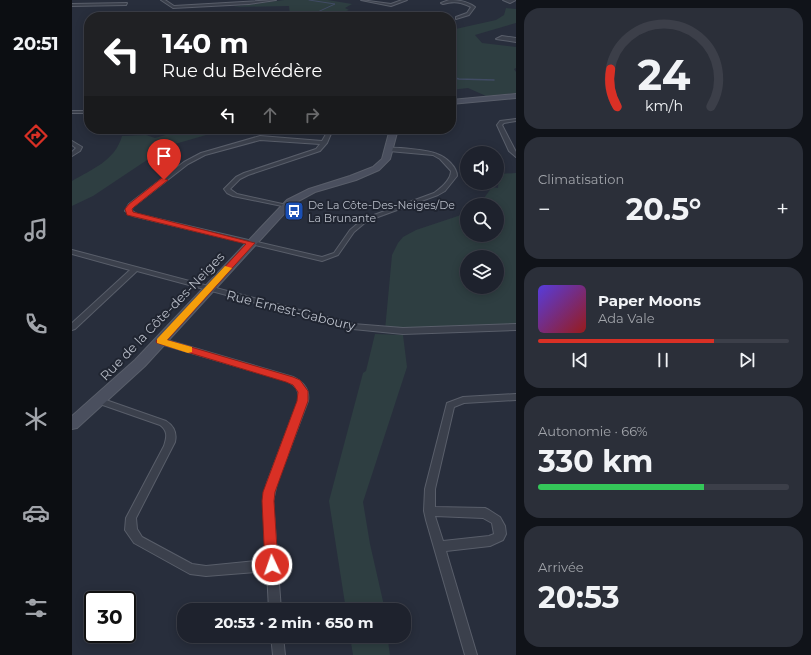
<!DOCTYPE html>
<html lang="fr">
<head>
<meta charset="utf-8">
<style>
  :root { --surface:#1e222d; --page:#2b2f39; --text:#f1f3f6; --muted:#a1a4aa; --line:#3c3f49; --accent:#d93025 }
  body { margin:0; font-family:Montserrat,sans-serif; background:var(--page); color:var(--text); height:100vh; display:flex; flex-direction:column; font-size:15px; white-space:nowrap }
  * { box-sizing:border-box; margin:0 }
  p { font-size:13px; color:var(--muted) }
  .icon { flex:none; width:22px; height:22px; fill:none; stroke:currentColor; stroke-width:2; stroke-linecap:round; stroke-linejoin:round }
  .map { position:relative; flex:1; overflow:hidden }
  .details { display:flex; flex-direction:column; gap:8px; padding:8px; background:#101319; width:295px }
  .details>* { flex:none }
  .guide { position:absolute; left:12px; top:12px; width:372px; height:122px; border-radius:16px; box-shadow:0 2px 10px #0003,0 0 0 1px var(--line); background:#202124; color:#fff; overflow:hidden }
  .fabs { position:absolute; left:388px; top:146px; display:grid; gap:8px }
  .fabs a { display:grid; place-items:center; width:44px; height:44px; border-radius:50%; background:var(--surface); box-shadow:0 2px 10px #0003,0 0 0 1px var(--line); font-size:20px }
  .speed { position:absolute; left:12px; top:591px; display:flex; gap:8px; font-size:20px; font-weight:700; text-align:center }
  .speed>* { display:grid; place-content:center; width:52px; height:52px; border-radius:50%; background:var(--surface); box-shadow:0 2px 10px #0003,0 0 0 1px var(--line); line-height:1 }
  .speed .limit { border:2px solid #111; border-radius:6px; background:#fff; color:#111 }
  .pin { position:absolute; display:grid; place-items:center; width:34px; height:34px; color:#fff; margin:-41px -17px; border-radius:50% 50% 50% 0; rotate:-45deg; box-shadow:0 0 4px #0007 }
  .pin .icon { rotate:45deg }
  .me { position:absolute; width:44px; margin:-22px; rotate:357deg; stroke-linejoin:round; filter:drop-shadow(0 0 3px #0008) }
  .turn { display:flex; align-items:center; gap:14px; height:84px; padding:0 12px; font-size:18px }
  .turn .icon { width:52px; height:52px; stroke-width:2.5 }
  .turn b { display:block; font-size:28px; line-height:34px }
  .lanes { display:flex; align-items:center; height:38px; padding:0 12px; background:#0003; justify-content:center; gap:20px; direction:ltr }
  .lanes .off { opacity:.35 }
  .big { font-size:30px; font-weight:700; line-height:1.1 }
  .details .card { flex:1; display:flex; flex-direction:column; justify-content:center; gap:6px; min-width:0; padding:0 14px; border-radius:16px; background:var(--page) }
  .details .dial { align-items:center; gap:0 }
  .dial svg { height:104px; overflow:visible; fill:none; stroke:var(--line); stroke-width:7; stroke-linecap:round; text-anchor:middle }
  .dial text { fill:var(--text); stroke:none }
  .song { display:flex; align-items:center; gap:12px }
  .cover { width:48px; height:48px; border-radius:6px; background:linear-gradient(135deg,hsl(250 70% 55%),hsl(0 70% 35%)) }
  .played { height:4px; border-radius:2px; background:linear-gradient(90deg,var(--accent) 70%,var(--line) 70%) }
  .keys { display:flex; justify-content:space-around; direction:ltr }
  .heat { display:flex; justify-content:space-between; align-items:center; font-size:22px; direction:ltr }
  .charge { height:6px; border-radius:3px; background:linear-gradient(90deg,#34c759 66%,var(--line) 0) }
  .trip { position:absolute; left:105px; top:603px; width:234px; height:40px; border-radius:16px; background:var(--surface); box-shadow:0 2px 10px #0003,0 0 0 1px var(--line); font-weight:700; line-height:40px; text-align:center }
  main { display:flex; flex:1; min-height:0 }
  .tab-bar { display:flex; flex-direction:column; width:72px; justify-content:space-around; align-items:center; background:#0c0e12; color:var(--muted) }
  .tab-bar .icon { width:28px; height:28px }
  .tab-bar .on { color:var(--accent) }
  .tab-bar b { font-size:18px; color:var(--text) }
  .map>svg:first-child { display:block }
  .green { fill:#2e3e41; fill-rule:evenodd }
  .lines { fill:none; stroke-linecap:round; stroke-linejoin:round }
  .stream-far1 { stroke:#414c64; stroke-width:1 }
  .stream { stroke:#414c64; stroke-width:1.5 }
  .street-casing { stroke:#595e6a; stroke-width:2 }
  .secondary-casing { stroke:#595e6a; stroke-width:2 }
  .street { fill:#3b404c; fill-rule:evenodd }
  .secondary { fill:#4a4f5e; fill-rule:evenodd }
  .route { fill:#d93025; stroke:#8d1f18 }
  .slow { fill:#f59e0b }
  .labels { text-anchor:middle; dominant-baseline:central; stroke-width:4; stroke-linejoin:round; paint-order:stroke }
  .far-poi-label { font-size:11px; fill:#b7bcc7; stroke:#202531; text-anchor:start }
  .street-label { font-size:13px; fill:#b7bcc7; stroke:#202531 }
</style>
</head>
<body>
<main>
<nav class="tab-bar">
<b>20:51</b>
<svg class="icon on" aria-label="directions" viewBox="0 0 24 24"><path d="M12 3l9 9-9 9-9-9zM9 14v-3h6M13 9l2 2-2 2"/></svg>
<svg class="icon" aria-label="music" viewBox="0 0 24 24"><path d="M9 18V5l10-2v13"/><circle cx="6" cy="18" r="3"/><circle cx="16" cy="16" r="3"/></svg>
<svg class="icon" aria-label="phone" viewBox="0 0 24 24"><path d="M5 4h4l2 5-3 2q2 4 5 5l2-3 5 2v4C11 20 4 13 5 4z"/></svg>
<svg class="icon" aria-label="climate" viewBox="0 0 24 24"><path d="M12 3v18M4 7l16 10M4 17L20 7"/></svg>
<svg class="icon" aria-label="car" viewBox="0 0 24 24"><path d="M5 17H2v-5l4-1 3-4h7l3 4 3 1v5h-3M9 17h6M6 11h13"/><circle cx="7" cy="17" r="2"/><circle cx="17" cy="17" r="2"/></svg>
<svg class="icon" aria-label="filters" viewBox="0 0 24 24"><path d="M4 7h16M4 17h16"/><circle cx="9" cy="7" r="2"/><circle cx="15" cy="17" r="2"/></svg>
</nav>
<div class="map">
<svg width="444" height="655" viewBox="0 0 444 655">
  <rect width="100%" height="100%" fill="#282e3c"/>
  <g class="green">
    <polygon points="212,0 256,0 280,4 273,8 277,10 264,15 264,17 218,17 217,6 161,7"/>
    <polygon points="434,8 444,9 444,23 403,35 410,43 444,47 444,68 442,69 444,72 444,93 414,96 396,88 379,90 379,30 424,20 432,15"/>
    <path d="M115,129h40l-59,17 -75,50 -21,10v-25c20,-12 43,-20 50,-45l24,-1 9,3z"/>
    <path d="M444,173v154l-131,3 7,-75 6,-12 5,-6 13,-7 51,-17v22h30v-30h-18l13,-18 6,1 1,-12 -2,-2zM395,257h30v30h-30z"/>
    <polygon points="303,334 331,335 335,367 291,502 298,544 313,610 274,610 257,501 291,373 294,371"/>
    <polygon points="278,636 319,636 320,640 316,641 318,655 281,655"/>
  </g>
  <g class="lines">
    <polyline class="stream-far1" points="237,0 263,4 239,15 240,17"/>
    <polyline class="stream" points="379,77 387,79 422,80"/>
    <g class="street-casing">
      <g id="street">
        <polygon points="89,0 93,0 102,6 204,0 177,4 101,8"/>
        <polygon points="289,0 319,4 330,0 335,0 319,6"/>
        <path d="M377,0c10,0 18,1 26,7l-6,8 -13,4v-2l11,-4 4,-6c-10,-5 -17,-6 -28,-3l-2,-1z"/>
        <polygon points="431,0 444,0 438,3"/>
        <polygon points="55,3 54,5 0,6 0,4"/>
        <polygon points="430,36 444,38 444,42 424,39"/>
        <rect x="0" y="111" width="17" height="2"/>
        <polygon points="444,119 444,121 432,123 430,125 444,152 444,157 437,151 425,125 428,121"/>
        <path d="M257,129h4l-6,14 -7,8 -72,24 -8,4 -10,10 7,5 50,11v2l-54,-11 -6,-3 -3,-4 12,-12 8,-4 72,-24 4,-5 -60,-4 -55,15 -17,9 -54,42 -3,4 6,4 185,43 12,-4 16,-23 13,-11 71,-26c7,-5 17,-13 17,-22l-11,-12 -7,-4 -44,-4 -2,-1v-2c9,-1 42,2 50,6 9,3 20,13 20,22l-12,15 -7,4 -71,26 -13,11 -16,23 -16,6 -189,-45 -8,-5 4,-7 55,-42 17,-9 59,-17 62,5z"/>
        <polygon points="0,141 10,147 8,151 0,156 0,152 4,148 0,145"/>
        <polygon points="0,250 281,324 331,328 444,324 444,330 331,334 281,329 65,271 3,329 0,330 0,323 58,270 0,254"/>
        <path d="M88,338l133,39c10,5 17,12 15,24l-31,82 -4,18 8,109h-12l-2,-39 -61,5 -16,-2 -56,-31 -9,-13 1,-12 38,-72c3,-9 4,-15 -4,-21l-63,-22 -2,-2 2,-2h6l63,22c8,5 11,12 9,21l-39,76 1,11 5,8 50,27 14,2 60,-6 -3,-59 4,-18 31,-82c2,-11 -2,-15 -11,-20l-130,-38 -1,-2z"/>
        <path d="M444,394v6l-52,3 -10,4 -19,82v18l50,1 4,2 11,7 5,9 1,8 -3,6 -13,6 -44,5 31,104h-12l-39,-135 -2,-9 1,-22 22,-86 16,-6zM363,516l48,2 9,5 2,11 -5,2 -46,5z"/>
        <polygon points="199,636 211,636 213,655 201,655"/>
      </g>
    </g>
    <g class="secondary-casing">
      <g id="secondary">
        <polygon points="444,94 444,98 379,104 379,100"/>
        <polygon points="318,129 326,129 318,159 307,170 284,180 243,192 221,204 73,366 5,428 0,429 0,416 63,360 215,200 237,189 278,176 301,167 310,159"/>
      </g>
    </g>
    <use href="#street" class="street"/>
    <use href="#secondary" class="secondary"/>
  </g>
  <polygon class="route" points="90,178 96,180 62,207 60,209 61,212 183,243 95,340 221,377 228,380 236,391 236,401 203,492 202,501 206,565 204,569 200,571 195,569 193,565 190,501 191,492 225,401 226,392 221,385 214,382 85,343 84,341 174,244 55,215 53,209 57,204"/>
  <polygon class="slow" points="153,266 160,268 95,340 120,347 120,352 116,353 85,343 85,339"/>
  <defs>
    <g id="bus-square" transform="scale(1)"><rect x="-9" y="-9" width="18" height="18" rx="4" fill="#1a4fb4" stroke="#202531"/><path d="M-5-6H5V4H4V6H2V4H-2V6H-4V4H-5ZM-3.5-4V0h7V-4ZM-3.5 1.2v1.5H-2V1.2ZM2 1.2v1.5H3.5V1.2Z" fill="#fff"/></g>
  </defs>
  <g fill-rule="evenodd">
    <use href="#bus-square" x="222" y="211"/>
  </g>
  <g class="labels">
    <g class="far-poi-label">
      <text x="236" y="205">De La Côte-Des-Neiges/De<tspan x="236" dy="13">La Brunante</tspan></text>
    </g>
    <g class="street-label">
      <text transform="translate(219 310) rotate(14)">Rue Ernest-Gaboury</text>
      <text transform="translate(90 316) rotate(-46)">Rue de la Côte-des-Neiges</text>
    </g>
  </g>
</svg>
<div class="fabs">
<a><svg class="icon" aria-label="sound" viewBox="0 0 24 24"><path d="M4 9h4l5-4v14l-5-4H4zM17 9q2 3 0 6"/></svg></a>
<a><svg class="icon" aria-label="search" viewBox="0 0 24 24"><circle cx="10" cy="10" r="6"/><path d="M15 15l6 6"/></svg></a>
<a><svg class="icon" aria-label="layers" viewBox="0 0 24 24"><path d="M12 4l9 5-9 5-9-5zM3 14l9 5 9-5"/></svg></a>
</div>
<div class="speed"><div class="limit">30</div></div>
<div class="pin" style="left:92px;top:180px;background:#d93025"><svg class="icon" aria-label="arrive" viewBox="0 0 24 24"><path d="M6 21V4h12l-3 4 3 4H6"/></svg></div>
<svg class="me" style="left:200px;top:565px" viewBox="-20 -20 40 40"><circle r="17" fill="#d93025" stroke="#fff" stroke-width="3"/><path d="M0-11L8 9 0 5-8 9z" fill="#fff"/></svg>
<div class="trip">20:53 · 2 min · 650 m</div>
<div class="guide">
<div class="turn"><svg class="icon" aria-label="left" viewBox="0 0 24 24"><path d="M17 20v-9H6M10 6l-5 5 5 5"/></svg><div><b>140 m</b>Rue du Belvédère</div></div>
<div class="lanes"><svg class="icon" aria-label="left" viewBox="0 0 24 24"><path d="M17 20v-9H6M10 6l-5 5 5 5"/></svg><svg class="icon off" aria-label="ahead" viewBox="0 0 24 24"><path d="M12 20V5M6 11l6-6 6 6"/></svg><svg class="icon off" aria-label="right" viewBox="0 0 24 24"><path d="M7 20v-9h11M14 6l5 5-5 5"/></svg></div>
</div>
</div>
<section class="details">
<div class="card dial"><svg viewBox="0 0 100 80">
<path d="M14 69A42 42 0 1 1 86 69"/>
<path d="M14 69A42 42 0 0 1 9 40" stroke="#d93025"/>
<text x="50" y="56" font-size="32" font-weight="700">24</text>
<text x="50" y="72" font-size="11">km/h</text>
</svg></div>
<div class="card"><p>Climatisation</p>
<div class="heat"><a>−</a><b class="big">20.5°</b><a>+</a></div>
</div>
<div class="card">
<div class="song"><i class="cover"></i><div><b>Paper Moons</b><p>Ada Vale</p></div></div>
<div class="played"></div>
<div class="keys"><svg class="icon" aria-label="previous" viewBox="0 0 24 24"><path d="M18 5L8 12l10 7zM5 5v14"/></svg><svg class="icon" aria-label="pause" viewBox="0 0 24 24"><path d="M8 5v14M16 5v14"/></svg><svg class="icon" aria-label="next" viewBox="0 0 24 24"><path d="M6 5l10 7-10 7zM19 5v14"/></svg></div>
</div>
<div class="card"><p>Autonomie · 66%</p><b class="big">330 km</b><div class="charge"></div></div>
<div class="card"><p>Arrivée</p><b class="big">20:53</b></div>
</section>
</main>
</body>
</html>
